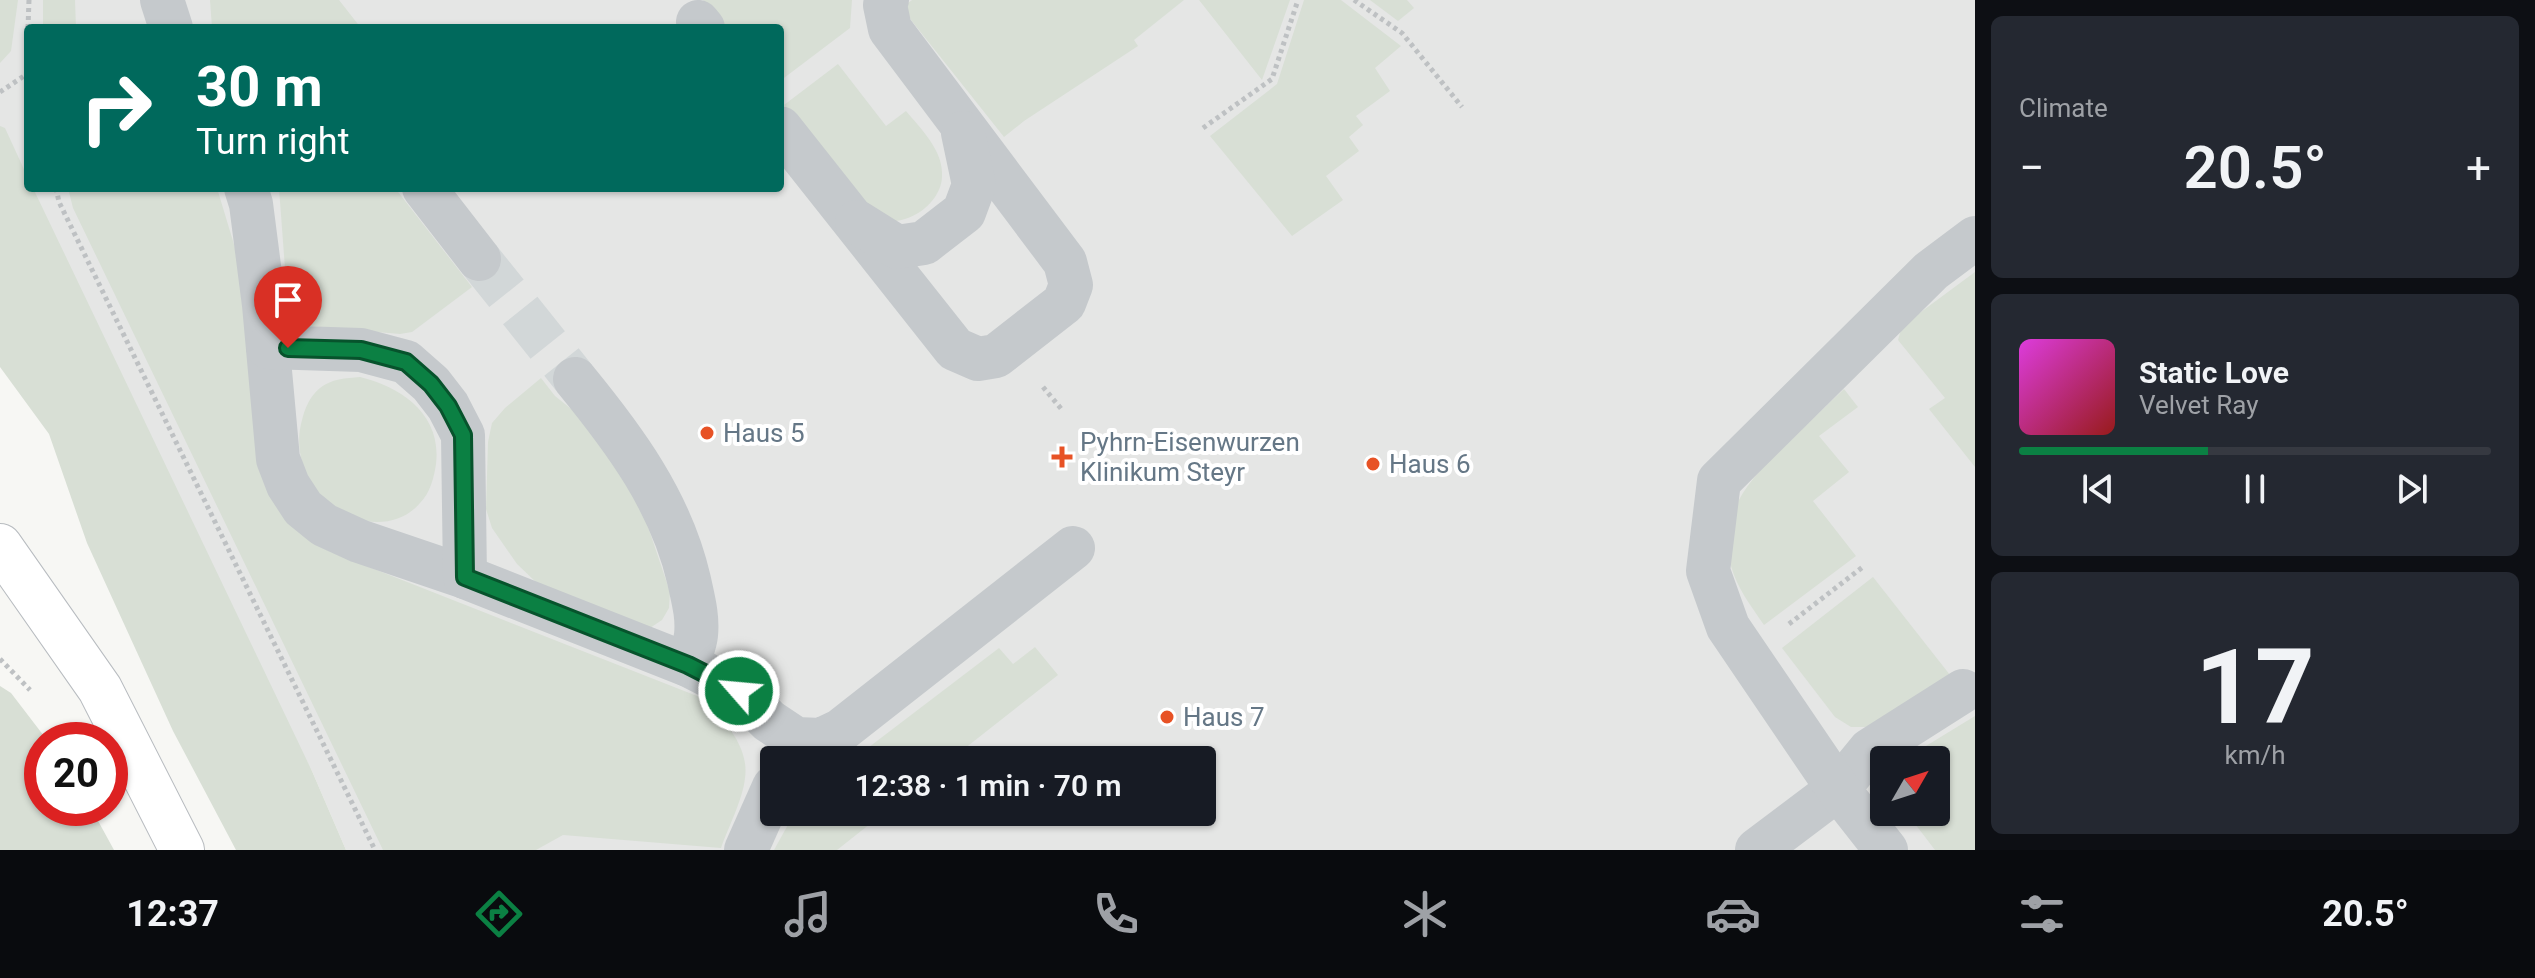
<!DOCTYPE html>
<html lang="en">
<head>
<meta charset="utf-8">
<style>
  :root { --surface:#171b24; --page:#242831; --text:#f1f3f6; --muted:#9ea1a6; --line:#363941; --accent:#0b8043 }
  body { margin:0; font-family:Roboto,sans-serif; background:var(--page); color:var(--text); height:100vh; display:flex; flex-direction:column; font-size:30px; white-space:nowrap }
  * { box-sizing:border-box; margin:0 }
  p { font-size:26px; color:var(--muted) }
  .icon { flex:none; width:44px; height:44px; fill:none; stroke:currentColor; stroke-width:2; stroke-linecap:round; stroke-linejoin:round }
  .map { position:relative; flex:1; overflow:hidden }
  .sheet { display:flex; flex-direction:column; gap:16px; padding:16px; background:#0d0f14; width:560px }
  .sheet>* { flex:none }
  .banner { position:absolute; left:24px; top:24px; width:760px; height:168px; border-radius:8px; box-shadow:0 2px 6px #0004; background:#00695c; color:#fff; overflow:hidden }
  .needle { width:52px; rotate:51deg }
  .fabs { position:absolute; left:1870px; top:746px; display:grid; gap:16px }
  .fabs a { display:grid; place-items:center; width:80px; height:80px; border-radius:8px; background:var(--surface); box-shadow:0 2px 6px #0004; font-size:40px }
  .speed { position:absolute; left:24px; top:722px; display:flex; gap:16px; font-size:40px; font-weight:700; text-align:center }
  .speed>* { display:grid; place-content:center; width:104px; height:104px; border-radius:50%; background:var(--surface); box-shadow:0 2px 6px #0004; line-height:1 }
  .speed .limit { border:12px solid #d22; background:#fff; color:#111 }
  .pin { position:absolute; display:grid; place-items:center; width:68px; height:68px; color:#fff; margin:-82px -34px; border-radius:50% 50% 50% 0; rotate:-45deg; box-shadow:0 0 8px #0007 }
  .pin .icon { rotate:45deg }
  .me { position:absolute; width:88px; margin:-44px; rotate:297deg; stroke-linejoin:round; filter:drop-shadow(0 0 6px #0008) }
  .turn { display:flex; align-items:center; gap:28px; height:168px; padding:0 40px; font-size:36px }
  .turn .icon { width:104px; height:104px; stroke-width:2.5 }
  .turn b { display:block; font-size:56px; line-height:68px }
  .big { font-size:60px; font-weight:600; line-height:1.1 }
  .sheet .tile { flex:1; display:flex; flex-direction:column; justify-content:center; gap:12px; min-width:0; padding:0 28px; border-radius:12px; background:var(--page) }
  .sheet .dial { align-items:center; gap:0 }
  .dial b { font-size:104px; line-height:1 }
  .song { display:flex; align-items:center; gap:24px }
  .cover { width:96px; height:96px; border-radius:12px; background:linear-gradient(135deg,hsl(300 70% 55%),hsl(0 70% 35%)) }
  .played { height:8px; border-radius:4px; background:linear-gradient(90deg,var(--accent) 40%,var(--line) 40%) }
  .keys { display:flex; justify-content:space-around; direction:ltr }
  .heat { display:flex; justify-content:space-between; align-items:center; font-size:44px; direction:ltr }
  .trip { position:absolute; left:760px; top:746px; width:456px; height:80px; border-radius:8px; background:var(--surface); box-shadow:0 2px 6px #0004; font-weight:600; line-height:80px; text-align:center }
  .tabs { display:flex; height:128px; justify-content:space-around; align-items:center; background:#090b0e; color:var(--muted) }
  .tabs .icon { width:56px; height:56px }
  .tabs .active { color:var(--accent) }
  .tabs b { font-size:36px; color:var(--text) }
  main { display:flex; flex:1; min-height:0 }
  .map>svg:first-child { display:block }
  .built { fill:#e5e6e5; fill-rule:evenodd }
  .green { fill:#d8dfd5 }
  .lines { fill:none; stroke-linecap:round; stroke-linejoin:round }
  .minor-tunnel { stroke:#d2d7d8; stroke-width:44; stroke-dasharray:44 22; stroke-linecap:butt }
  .major-casing { stroke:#b8bcc0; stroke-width:46 }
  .path { stroke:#bec1c3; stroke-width:5; stroke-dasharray:4 4; stroke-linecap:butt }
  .minor { stroke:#c5c9cc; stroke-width:44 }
  .major { stroke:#fff; stroke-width:44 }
  .route-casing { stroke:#07532c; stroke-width:20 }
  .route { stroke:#0b8043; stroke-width:14 }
  .poi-dot { fill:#e75225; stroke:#fff; stroke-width:3 }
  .labels { text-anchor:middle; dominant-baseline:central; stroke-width:8; stroke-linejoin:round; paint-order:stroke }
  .poi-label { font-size:26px; fill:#657786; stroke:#fff; text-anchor:start }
</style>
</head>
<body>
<main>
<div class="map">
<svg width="1975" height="850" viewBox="0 0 1975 850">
  <rect width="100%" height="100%" fill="#f7f7f4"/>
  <path class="built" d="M0,0h1975v850h-1629l-34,-79 -312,-599zM28,28h752v160h-752zM774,760h428v52h-428zM1884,760h52v52h-52z"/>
  <g class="green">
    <polygon points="0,0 18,0 11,51 0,63"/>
    <polygon points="43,0 75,0 76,28 43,28"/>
    <polygon points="210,0 339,0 361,28 212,28"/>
    <polygon points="703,0 852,0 850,28 780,81 780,28 725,28"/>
    <polygon points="912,0 1184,0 1134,40 1138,46 1024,121 1004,137 911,20 904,6"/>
    <polygon points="1199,0 1290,0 1262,80"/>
    <polygon points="1304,0 1341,0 1401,46 1375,68 1390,91 1356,116 1363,125 1349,137 1359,151 1326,176 1343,200 1292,236 1210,136 1277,84"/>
    <polygon points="1370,0 1407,0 1414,8 1398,21"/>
    <path d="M838,64l48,62 20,-15c15,18 38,40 36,66 -1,26 -34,50 -60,43 -5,-2 -11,-6 -17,-9l-81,-106z"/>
    <polygon points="0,126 5,128 28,178 28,188 33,188 312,771 346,850 236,850 173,731 87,543 49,434 0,367"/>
    <path d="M68,188h149l22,73 27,227c20,37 29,44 65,64l366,144c23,18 53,49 48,82 -2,21 -17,50 -24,70l-158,-13 -27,15h-153l-310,-642z"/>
    <polygon points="279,188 395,188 472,287 412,332 400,334 297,325 289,322"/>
    <polygon points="1975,272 1975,467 1929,409 1945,398 1898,340 1902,326"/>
    <path d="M360,377c42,10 82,38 76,87 -2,14 -6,29 -16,39 -11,13 -26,19 -43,19 -50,-1 -89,-53 -75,-102 3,-12 8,-24 18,-32 11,-9 26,-10 40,-11z"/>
    <polygon points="541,378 555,396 585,420 639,500 670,592 669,608 662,620 650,628 539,585 517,564 492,528 486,509 488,442 492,423 505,408"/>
    <path d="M1844,389l14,18 -39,29 30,36 -36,29 43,55 -92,69c-13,-19 -27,-37 -33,-59 -15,-55 23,-91 59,-125 18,-18 36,-35 54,-52z"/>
    <polygon points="1873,577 1950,675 1872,727 1851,727 1835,717 1782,648"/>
    <polygon points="1035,647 1058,675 950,760 852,760 999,648 1013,664"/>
    <polygon points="0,686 11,693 47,740 42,740 42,808 91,808 114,850 0,850"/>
    <polygon points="1975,716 1975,850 1935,850 1906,812 1936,812 1936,760 1903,760"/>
    <polygon points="795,812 885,812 837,850 774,850"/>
  </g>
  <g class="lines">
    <polyline class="minor-tunnel" points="479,259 575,379"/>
    <g class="major-casing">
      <polyline id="major" points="0,546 100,689 182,850"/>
    </g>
    <g class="path">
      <polyline points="1354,0 1402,33 1462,107"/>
      <polyline points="28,28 29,0"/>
      <polyline points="28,76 28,45"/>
      <polyline points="0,92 27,74"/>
      <polyline points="1203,128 1272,79 1298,0"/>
      <polyline points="56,188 59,202 375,850"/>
      <polyline points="1043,387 1063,411"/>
      <polyline points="1789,624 1864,566"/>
      <polyline points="0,659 30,690"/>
    </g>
    <g class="minor">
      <polyline points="162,0 171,28"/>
      <polyline points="698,22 703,28"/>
      <polyline points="780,128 955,349 978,359 996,356 1064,303 1071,285 1065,262 890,29 885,5 887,0"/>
      <polyline points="246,188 251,204 264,305 278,459 288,485 303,508 324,525 359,541 465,577 688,665 739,691 769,721 796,739 821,740 840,731 1073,548"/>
      <polyline points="424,188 479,259"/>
      <polyline points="857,222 897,247 924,243 964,212 974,185 963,133"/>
      <polyline points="268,347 361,350 406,362 431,384 448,406 463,435 465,577"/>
      <path d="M575,379c50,61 96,123 114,201 4,19 9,36 7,55 -1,10 -6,20 -8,30"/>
      <polyline points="746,850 774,787"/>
      <polyline points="1757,850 1838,789 1870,750 1963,691"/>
      <polyline points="1886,850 1838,789 1728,627 1708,571 1719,481 1931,271 1975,238"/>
    </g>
    <use href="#major" class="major"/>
  </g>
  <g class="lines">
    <g class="route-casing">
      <polyline id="route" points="288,348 361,350 406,362 431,384 448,406 463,435 465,577 688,665 739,691"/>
    </g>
    <use href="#route" class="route"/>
  </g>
  <g class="poi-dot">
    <circle cx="707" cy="433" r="8"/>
    <path d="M1058 445h8v8h8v8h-8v8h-8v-8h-8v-8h8z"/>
    <circle cx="1373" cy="464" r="8"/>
    <circle cx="1167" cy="717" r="8"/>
  </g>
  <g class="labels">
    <g class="poi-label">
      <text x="723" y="433">Haus 5</text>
      <text x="1080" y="442">Pyhrn-Eisenwurzen<tspan x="1080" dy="30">Klinikum Steyr</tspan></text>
      <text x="1389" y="464">Haus 6</text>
      <text x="1183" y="717">Haus 7</text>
    </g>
  </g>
</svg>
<div class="fabs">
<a><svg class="needle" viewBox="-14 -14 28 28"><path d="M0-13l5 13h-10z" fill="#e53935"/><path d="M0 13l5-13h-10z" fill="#9ea1a6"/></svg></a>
</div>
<div class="speed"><div class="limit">20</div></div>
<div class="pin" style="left:288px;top:348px;background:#d93025"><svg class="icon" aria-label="arrive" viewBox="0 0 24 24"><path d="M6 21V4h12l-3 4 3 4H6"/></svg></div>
<svg class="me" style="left:739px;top:691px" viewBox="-20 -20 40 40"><circle r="17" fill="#0b8043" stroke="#fff" stroke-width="3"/><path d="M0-11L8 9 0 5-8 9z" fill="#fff"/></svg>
<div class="trip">12:38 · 1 min · 70 m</div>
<div class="banner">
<div class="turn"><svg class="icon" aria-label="right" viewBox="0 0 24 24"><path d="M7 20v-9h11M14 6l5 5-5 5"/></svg><div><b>30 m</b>Turn right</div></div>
</div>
</div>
<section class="sheet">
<div class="tile"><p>Climate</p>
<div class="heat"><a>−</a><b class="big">20.5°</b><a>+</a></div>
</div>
<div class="tile">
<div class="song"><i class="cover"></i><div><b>Static Love</b><p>Velvet Ray</p></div></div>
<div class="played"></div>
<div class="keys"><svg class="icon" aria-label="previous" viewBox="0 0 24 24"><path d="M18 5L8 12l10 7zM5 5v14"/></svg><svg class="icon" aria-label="pause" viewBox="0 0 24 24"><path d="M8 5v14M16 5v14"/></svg><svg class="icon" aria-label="next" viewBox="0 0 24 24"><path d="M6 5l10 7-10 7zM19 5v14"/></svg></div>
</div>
<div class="tile dial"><b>17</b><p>km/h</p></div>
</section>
</main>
<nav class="tabs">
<b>12:37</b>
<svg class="icon active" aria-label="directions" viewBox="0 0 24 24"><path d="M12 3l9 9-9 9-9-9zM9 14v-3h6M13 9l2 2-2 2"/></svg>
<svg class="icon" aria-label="music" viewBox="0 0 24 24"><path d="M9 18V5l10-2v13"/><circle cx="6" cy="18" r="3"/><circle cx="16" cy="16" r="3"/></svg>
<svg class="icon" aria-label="phone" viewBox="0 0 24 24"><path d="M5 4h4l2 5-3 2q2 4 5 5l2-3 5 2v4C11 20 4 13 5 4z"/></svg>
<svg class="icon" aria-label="climate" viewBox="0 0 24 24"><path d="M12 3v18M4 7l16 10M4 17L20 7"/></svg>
<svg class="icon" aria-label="car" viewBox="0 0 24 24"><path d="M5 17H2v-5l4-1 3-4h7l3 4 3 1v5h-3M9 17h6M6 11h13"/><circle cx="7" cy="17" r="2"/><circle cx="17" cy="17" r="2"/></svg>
<svg class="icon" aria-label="filters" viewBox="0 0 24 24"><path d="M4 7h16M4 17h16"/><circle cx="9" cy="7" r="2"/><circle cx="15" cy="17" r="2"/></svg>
<b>20.5°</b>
</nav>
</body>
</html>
